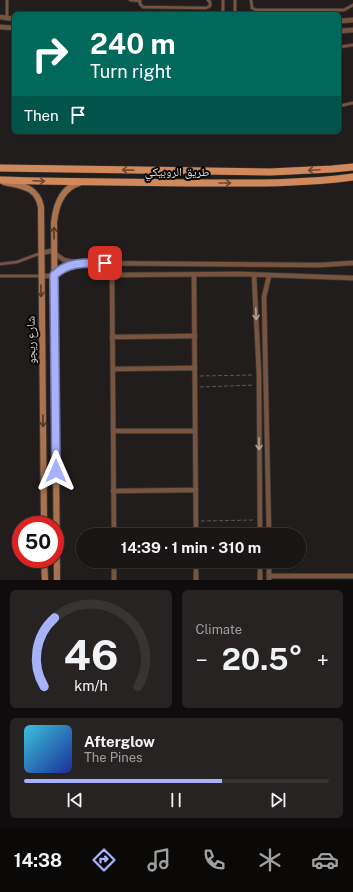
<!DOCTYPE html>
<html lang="en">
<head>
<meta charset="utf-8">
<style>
  :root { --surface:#191615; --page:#262322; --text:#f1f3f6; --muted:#9f9fa0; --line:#373534; --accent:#a7b1fc }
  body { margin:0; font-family:"Public Sans","Noto Naskh Arabic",sans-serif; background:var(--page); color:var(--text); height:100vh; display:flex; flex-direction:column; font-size:15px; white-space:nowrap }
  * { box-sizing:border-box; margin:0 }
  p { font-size:13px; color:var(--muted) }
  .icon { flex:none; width:22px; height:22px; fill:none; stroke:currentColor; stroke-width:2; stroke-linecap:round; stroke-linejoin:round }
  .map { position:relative; height:580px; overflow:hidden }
  .side { display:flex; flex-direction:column; gap:10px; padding:10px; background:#0e0c0c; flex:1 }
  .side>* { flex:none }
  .top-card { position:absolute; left:12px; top:12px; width:329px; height:122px; border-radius:6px; box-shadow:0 1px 3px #0004,0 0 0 1px var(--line); background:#00695c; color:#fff; overflow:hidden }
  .speed { position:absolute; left:12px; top:516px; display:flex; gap:8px; font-size:20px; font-weight:700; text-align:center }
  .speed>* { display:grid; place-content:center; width:52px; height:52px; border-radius:50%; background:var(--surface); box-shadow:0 1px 3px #0004,0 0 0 1px var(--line); line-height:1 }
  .speed .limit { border:6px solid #d22; background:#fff; color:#111 }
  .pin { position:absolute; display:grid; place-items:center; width:34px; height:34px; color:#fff; margin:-17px; border-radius:8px; box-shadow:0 2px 6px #0006 }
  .me { position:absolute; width:44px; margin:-22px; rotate:0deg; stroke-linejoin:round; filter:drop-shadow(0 0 3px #0008) }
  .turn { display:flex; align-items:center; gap:14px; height:84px; padding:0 12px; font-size:18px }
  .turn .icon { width:52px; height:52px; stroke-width:2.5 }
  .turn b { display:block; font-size:28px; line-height:34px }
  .then { display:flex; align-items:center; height:38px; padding:0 12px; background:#0003; gap:8px; font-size:15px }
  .big { font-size:30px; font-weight:700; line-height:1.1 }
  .side .card { flex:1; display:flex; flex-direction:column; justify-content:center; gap:6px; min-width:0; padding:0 14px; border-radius:6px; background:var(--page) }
  .side .dial { align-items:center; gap:0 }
  .dial svg { height:104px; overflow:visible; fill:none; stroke:var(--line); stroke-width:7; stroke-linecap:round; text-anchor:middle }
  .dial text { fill:var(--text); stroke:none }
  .song { display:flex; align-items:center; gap:12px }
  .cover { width:48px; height:48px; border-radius:6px; background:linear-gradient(135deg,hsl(190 70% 55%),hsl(230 70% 35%)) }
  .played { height:4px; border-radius:2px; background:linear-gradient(90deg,var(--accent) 65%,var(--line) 65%) }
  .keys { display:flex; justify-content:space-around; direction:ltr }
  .heat { display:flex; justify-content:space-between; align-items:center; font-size:22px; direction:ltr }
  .side .tiles { flex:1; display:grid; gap:10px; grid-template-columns:1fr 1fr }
  .card:last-child { grid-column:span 2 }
  .trip { position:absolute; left:76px; top:528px; width:230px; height:40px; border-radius:20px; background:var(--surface); box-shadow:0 1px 3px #0004,0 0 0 1px var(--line); font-weight:700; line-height:40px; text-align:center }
  .menu { display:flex; height:64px; justify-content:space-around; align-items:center; background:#0a0908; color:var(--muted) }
  .menu .icon { width:28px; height:28px }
  .menu .on { color:var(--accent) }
  .menu b { font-size:18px; color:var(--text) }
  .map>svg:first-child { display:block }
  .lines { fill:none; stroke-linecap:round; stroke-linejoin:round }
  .service-casing { stroke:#3b3736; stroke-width:4 }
  .minor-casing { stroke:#3b3736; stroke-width:6 }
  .secondary-casing { stroke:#3b3736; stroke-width:8 }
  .primary-casing { stroke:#3b3736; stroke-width:8 }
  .path { stroke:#5b5756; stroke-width:1; stroke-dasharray:4 2; stroke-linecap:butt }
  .service { stroke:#77543e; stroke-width:2.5 }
  .minor { stroke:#77543e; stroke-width:4.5 }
  .secondary { stroke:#aa724f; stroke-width:6 }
  .primary { stroke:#d1895b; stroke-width:7 }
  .oneway { stroke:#6e4831 }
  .oneway2 { stroke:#523827 }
  .oneway3 { stroke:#b2a399 }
  .route-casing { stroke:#6d73a4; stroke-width:10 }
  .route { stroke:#a7b1fc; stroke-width:7 }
  .labels { text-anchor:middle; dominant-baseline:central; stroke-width:4; stroke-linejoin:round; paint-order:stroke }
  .street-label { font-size:12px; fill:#dad7d6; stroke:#0a0807 }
</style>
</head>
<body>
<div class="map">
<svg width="353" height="580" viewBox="0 0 353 580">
  <rect width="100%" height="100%" fill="#211d1c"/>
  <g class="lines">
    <g class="service-casing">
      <g id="service">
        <polyline points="7,0 7,18"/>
        <polyline points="130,0 140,1"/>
        <polyline points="140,0 140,4 143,7 206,8 210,6 210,2 208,0"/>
        <polyline points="235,0 235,14"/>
        <polyline points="251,0 252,8 256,10 344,10 353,5"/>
        <polyline points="223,14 223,0"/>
        <polyline points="339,47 353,45"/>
        <polyline points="339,106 353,103"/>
        <polyline points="0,264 17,262 41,253"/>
        <polyline points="0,276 41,276"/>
      </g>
    </g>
    <g class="minor-casing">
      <g id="minor">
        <polyline points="0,17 14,19"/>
        <polyline points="339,21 353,20"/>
        <polyline points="0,27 14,28"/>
        <polyline points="339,31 353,30"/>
        <polyline points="41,253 51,251 64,260 77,263 319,265 353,263"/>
        <polyline points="194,275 196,535"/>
        <polyline points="254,275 259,375 260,535"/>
        <polyline points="41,276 52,276 63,268 75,263"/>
        <polyline points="112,337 195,336"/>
        <polyline points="113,369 195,368"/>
        <polyline points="113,431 195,431"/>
        <polyline points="113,491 196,490"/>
        <polyline points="114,535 112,275 239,274 353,278"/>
        <polyline points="269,535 264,297 269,276"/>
        <polyline points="114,561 114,580"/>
        <polyline points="196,561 196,580"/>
        <polyline points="260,561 260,580"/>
        <polyline points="269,561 269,580"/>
        <polyline points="269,576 353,576"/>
      </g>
    </g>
    <g class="secondary-casing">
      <g id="secondary">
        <path d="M4,182c17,4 33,4 37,25l3,318"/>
        <polyline points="44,559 45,580"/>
        <path d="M57,580l-3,-358c2,-17 8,-34 25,-39"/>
      </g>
    </g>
    <g class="primary-casing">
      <g id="primary">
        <polyline points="0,168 270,172 332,169 353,167"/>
        <path d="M0,180c65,2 130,2 195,3 53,0 106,1 158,-6"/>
      </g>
    </g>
    <g class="path">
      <polyline points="200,376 254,375"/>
      <polyline points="200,387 254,385"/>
      <polyline points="201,521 255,520"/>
      <polyline points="201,530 256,528"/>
    </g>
    <use href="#service" class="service"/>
    <use href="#minor" class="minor"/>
    <use href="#secondary" class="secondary"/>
    <use href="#primary" class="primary"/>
  </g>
  <defs><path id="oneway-shaft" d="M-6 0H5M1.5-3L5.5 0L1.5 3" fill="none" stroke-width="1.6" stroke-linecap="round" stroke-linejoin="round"/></defs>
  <g class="oneway">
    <use href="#oneway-shaft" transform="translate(128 170) rotate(-179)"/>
    <use href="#oneway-shaft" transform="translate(314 170) rotate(177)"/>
    <use href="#oneway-shaft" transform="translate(39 181) rotate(2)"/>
    <use href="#oneway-shaft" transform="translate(225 183)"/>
  </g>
  <g class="oneway2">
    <use href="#oneway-shaft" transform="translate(54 233) rotate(-90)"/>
    <use href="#oneway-shaft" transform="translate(41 291) rotate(89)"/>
    <use href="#oneway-shaft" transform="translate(43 421) rotate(89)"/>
  </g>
  <g class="oneway3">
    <use href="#oneway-shaft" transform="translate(256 314) rotate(88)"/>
    <use href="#oneway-shaft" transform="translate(259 444) rotate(89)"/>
  </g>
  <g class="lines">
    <g class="route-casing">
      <path id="route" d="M56,471l-2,-196c15,-14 32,-12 51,-12"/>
    </g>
    <use href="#route" class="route"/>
  </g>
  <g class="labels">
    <g class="street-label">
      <text x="177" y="172">طريق الروبيكي</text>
      <text transform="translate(31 340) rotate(-91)">شارع ريجو</text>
    </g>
  </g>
</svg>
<div class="speed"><div class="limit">50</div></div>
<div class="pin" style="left:105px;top:263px;background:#d93025"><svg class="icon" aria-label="arrive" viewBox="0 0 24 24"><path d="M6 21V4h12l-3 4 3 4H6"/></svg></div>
<svg class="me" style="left:56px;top:471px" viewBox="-20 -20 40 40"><path d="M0-17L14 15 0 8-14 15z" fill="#a7b1fc" stroke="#fff" stroke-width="4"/></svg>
<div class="trip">14:39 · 1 min · 310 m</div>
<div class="top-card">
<div class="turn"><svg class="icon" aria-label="right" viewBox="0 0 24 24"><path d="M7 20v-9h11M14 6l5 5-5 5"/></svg><div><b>240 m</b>Turn right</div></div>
<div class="then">Then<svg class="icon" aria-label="arrive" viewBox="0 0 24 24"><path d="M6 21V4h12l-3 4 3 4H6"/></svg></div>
</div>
</div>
<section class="side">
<div class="tiles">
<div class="card dial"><svg viewBox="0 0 100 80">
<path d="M14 69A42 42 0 1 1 86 69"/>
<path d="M14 69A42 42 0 0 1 22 16" stroke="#a7b1fc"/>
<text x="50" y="56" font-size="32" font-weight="700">46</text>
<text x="50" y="72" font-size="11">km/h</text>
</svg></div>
<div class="card"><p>Climate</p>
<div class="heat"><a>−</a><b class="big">20.5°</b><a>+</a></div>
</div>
<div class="card">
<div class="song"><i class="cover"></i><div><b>Afterglow</b><p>The Pines</p></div></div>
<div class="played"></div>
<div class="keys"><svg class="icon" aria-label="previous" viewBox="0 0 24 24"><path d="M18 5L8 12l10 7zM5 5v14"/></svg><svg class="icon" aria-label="pause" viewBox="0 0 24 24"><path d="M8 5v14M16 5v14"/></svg><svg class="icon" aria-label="next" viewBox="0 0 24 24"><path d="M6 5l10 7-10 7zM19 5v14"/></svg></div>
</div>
</div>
</section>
<nav class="menu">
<b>14:38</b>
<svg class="icon on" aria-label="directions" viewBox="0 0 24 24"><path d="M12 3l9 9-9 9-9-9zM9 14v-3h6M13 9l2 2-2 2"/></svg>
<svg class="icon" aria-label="music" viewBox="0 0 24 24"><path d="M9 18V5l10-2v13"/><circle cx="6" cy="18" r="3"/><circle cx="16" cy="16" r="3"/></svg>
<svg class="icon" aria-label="phone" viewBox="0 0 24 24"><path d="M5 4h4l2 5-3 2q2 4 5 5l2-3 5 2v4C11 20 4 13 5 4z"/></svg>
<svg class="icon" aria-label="climate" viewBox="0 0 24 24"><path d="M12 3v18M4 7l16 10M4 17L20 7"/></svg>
<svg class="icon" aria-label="car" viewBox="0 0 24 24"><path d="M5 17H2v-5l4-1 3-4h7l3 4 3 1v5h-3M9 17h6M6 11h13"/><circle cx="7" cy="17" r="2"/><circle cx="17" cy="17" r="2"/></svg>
</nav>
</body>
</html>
